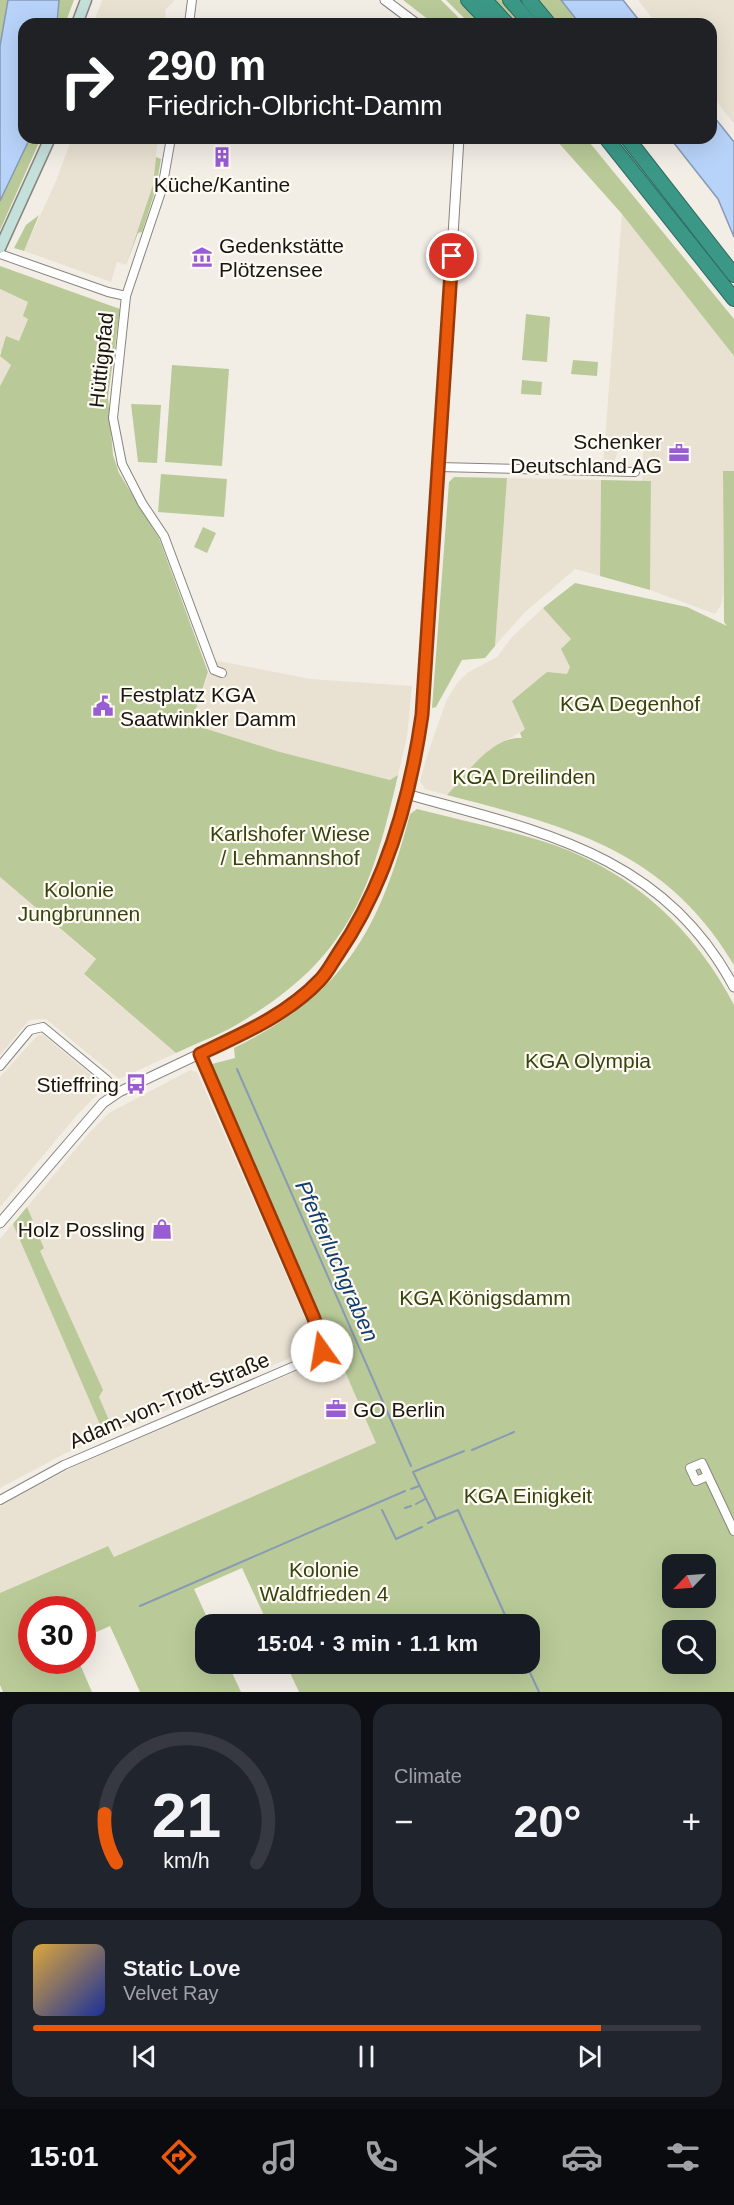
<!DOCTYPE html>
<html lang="en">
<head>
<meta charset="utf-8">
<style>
  :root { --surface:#171b24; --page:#20242c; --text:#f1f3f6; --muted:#9ea1a6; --line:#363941; --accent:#ea580c }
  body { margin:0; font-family:Helvetica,sans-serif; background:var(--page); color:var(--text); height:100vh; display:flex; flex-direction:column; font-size:22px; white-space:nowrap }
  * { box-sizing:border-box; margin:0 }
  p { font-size:20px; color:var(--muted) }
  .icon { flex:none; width:33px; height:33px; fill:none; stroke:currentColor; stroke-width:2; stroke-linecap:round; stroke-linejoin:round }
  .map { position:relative; height:1692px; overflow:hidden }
  .panel { display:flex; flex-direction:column; gap:12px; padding:12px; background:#0d0f14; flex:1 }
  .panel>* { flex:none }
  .banner { position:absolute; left:18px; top:18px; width:699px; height:126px; border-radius:18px; box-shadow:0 6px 24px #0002; background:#202124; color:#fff; overflow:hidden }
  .needle { width:39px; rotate:245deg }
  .buttons { position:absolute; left:662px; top:1554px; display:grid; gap:12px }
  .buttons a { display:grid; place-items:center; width:54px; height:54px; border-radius:12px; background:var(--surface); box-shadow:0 6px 24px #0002; font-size:30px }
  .speed { position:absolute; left:18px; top:1596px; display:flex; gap:12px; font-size:30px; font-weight:700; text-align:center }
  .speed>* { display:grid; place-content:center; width:78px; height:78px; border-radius:50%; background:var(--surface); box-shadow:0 6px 24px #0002; line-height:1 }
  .speed .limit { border:9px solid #d22; background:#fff; color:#111 }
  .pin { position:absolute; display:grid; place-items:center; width:51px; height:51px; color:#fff; margin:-26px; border:3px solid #fff; border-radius:50%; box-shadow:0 2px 6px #0007 }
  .me { position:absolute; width:66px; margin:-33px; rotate:347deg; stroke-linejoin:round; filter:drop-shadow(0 0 4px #0008) }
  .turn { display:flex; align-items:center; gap:21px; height:126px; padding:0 30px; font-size:27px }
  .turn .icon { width:78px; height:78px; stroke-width:2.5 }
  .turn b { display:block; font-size:42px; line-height:51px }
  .big { font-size:45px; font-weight:600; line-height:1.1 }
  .panel .widget { flex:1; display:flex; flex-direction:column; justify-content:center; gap:9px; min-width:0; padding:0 21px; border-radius:18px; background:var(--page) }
  .panel .dial { align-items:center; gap:0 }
  .dial svg { height:156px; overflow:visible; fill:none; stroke:var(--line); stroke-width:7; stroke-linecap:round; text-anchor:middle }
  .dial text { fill:var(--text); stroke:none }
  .song { display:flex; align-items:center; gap:18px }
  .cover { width:72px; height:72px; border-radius:9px; background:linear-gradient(135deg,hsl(40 70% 55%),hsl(230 70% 35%)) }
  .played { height:6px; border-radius:3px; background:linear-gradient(90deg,var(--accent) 85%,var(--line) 85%) }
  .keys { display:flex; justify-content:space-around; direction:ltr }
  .heat { display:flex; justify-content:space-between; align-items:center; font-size:33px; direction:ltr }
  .panel .tiles { flex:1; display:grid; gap:12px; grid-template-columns:1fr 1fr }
  .widget:last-child { grid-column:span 2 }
  .trip { position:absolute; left:195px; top:1614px; width:345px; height:60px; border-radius:18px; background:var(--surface); box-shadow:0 6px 24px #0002; font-weight:600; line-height:60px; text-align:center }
  .tabs { display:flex; height:96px; justify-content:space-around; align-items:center; background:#090b0e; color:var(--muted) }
  .tabs .icon { width:42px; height:42px }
  .tabs .active { color:var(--accent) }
  .tabs b { font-size:27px; color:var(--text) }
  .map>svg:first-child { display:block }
  .built { fill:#e9e2d3 }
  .green { fill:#b9ca98; fill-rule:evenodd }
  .water { fill:#b8d3f9; stroke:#889ab4; stroke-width:1.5 }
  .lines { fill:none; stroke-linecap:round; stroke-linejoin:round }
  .stream { stroke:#889ab4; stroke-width:2 }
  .minor-casing { stroke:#88847d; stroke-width:10 }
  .tertiary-casing { stroke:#88847d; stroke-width:11 }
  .secondary-casing { stroke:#88847d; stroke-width:13 }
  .motorway-casing { stroke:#2f6a5f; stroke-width:16 }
  .minor { stroke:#fff; stroke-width:8 }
  .tertiary { stroke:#fff; stroke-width:9 }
  .secondary { stroke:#c4e0db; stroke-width:10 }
  .motorway { stroke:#3b9887; stroke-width:14 }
  .route-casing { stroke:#983908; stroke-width:15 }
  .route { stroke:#ea580c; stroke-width:10 }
  .labels { text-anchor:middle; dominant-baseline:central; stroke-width:4.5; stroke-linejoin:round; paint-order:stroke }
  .poi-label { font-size:21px; fill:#181614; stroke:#fffbf3; text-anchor:start }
  .street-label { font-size:21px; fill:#181614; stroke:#fffbf3 }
  .park-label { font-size:21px; fill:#35440f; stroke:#fffbf3 }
  .water-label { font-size:22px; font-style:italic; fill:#123d73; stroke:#fffbf3 }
</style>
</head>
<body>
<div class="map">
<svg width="734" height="1692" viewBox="0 0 734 1692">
  <rect width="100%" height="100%" fill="#f2eee6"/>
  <g class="built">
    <polygon points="102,0 175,0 165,10 167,24 93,24"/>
    <polygon points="638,0 734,0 734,124 711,94 711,24 657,24"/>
    <polygon points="72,138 158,138 153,185 126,265 117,262 111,282 24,251 56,181"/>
    <polygon points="622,213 734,356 734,471 723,472 723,594 721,605 715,614 650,590 651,481 642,481 643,451 617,451 616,458 610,466 603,467"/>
    <polygon points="0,289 29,302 28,318 19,341 0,352"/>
    <polygon points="0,356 11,364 0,386"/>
    <polygon points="507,478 601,480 600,576 575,569 523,614 495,646"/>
    <polygon points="543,608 572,639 570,667 567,674 512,701 526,729 489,750 447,795 425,789 420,781 426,759 446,701 457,683 467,673 497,657 512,637"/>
    <polygon points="213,660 311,679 412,686 407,737 398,775 390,780 280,752 191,724"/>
    <polygon points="0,877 96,960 84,975 176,1053 119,1079 46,1019 29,1020 0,1055"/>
    <polygon points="38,1035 43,1035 100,1082 102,1090 77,1115 0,1207 0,1077"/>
    <polygon points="190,1070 197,1072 315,1341 311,1349 66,1453 0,1488 0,1239 90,1132 109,1113"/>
    <polygon points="332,1351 340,1358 377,1443 113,1558 107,1546 0,1593 0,1506 73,1467 325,1359"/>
  </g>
  <g class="green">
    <polygon points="0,0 8,0 0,46"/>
    <polygon points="59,0 74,0 65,24 58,24"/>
    <polygon points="403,0 441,0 465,24 434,24"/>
    <polygon points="446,0 461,0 484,24 470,24"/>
    <polygon points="491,0 503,0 524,24 514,24"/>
    <polygon points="534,0 561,0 580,24 555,24"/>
    <polygon points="30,138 41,138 0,230 0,201"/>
    <polygon points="549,138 586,138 590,143 734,319 734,356 622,214 557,141 554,143"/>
    <polygon points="156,157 161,159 156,188 142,232 138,233 126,265 153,185"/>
    <polygon points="39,215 24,251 14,248 26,225"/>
    <path d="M0,266l120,43 -12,88 5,58 6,18 40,65 49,134 -17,52 89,28 110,28 8,-5c-26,113 -48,181 -152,244 -21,14 -47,23 -70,34l-92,-79 12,-15 -96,-82v-491l11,-21 -11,-9 6,-20 13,5 9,-22 -5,-3 5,-14 -28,-13z"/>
    <polygon points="526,314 550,317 547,362 522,360"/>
    <polygon points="573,360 598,362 597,376 571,374"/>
    <polygon points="172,365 229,369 222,466 165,462"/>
    <polygon points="522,380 542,382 541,395 521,394"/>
    <polygon points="131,404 161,405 157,463 138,462"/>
    <path d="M723,471h11v494c-68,-115 -167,-139 -287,-170 20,-21 44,-59 75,-57l-2,-5 5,-4 -13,-28 35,-29 20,2 3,-7 -9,-18 10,-10 -28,-31 32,-25 112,24 40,19 -3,-4z"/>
    <polygon points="161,474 227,479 224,517 158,512"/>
    <polygon points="454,477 507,478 495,646 485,658 462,660 436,707 432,708 449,482"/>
    <polygon points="601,480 651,481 650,590 600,576"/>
    <polygon points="203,527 216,533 207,553 194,547"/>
    <path d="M417,809c46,12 93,21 137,36 80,28 142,86 180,160v687h-435l-13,-28h244v-40h-262l-26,-56 -48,21 16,35h-4v40h22l13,28h-101l-30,-66 -27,12 -1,-28h-50v50l49,1 -2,1 13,30h-89l-3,-7v-92l108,-47 6,11 262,-114 -164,-379 23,-6 -1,-10c111,-55 145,-117 176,-234zM672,1564h33v34h-33zM672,1630h33v34h-33z"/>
    <polygon points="27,1207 33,1221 30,1225 35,1238 40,1239 44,1248 40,1251 103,1390 99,1397 112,1427 121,1424 124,1428 105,1436 13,1224"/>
  </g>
  <g class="water">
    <polygon points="8,0 59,0 57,24 24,24 24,138 30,138 0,201 0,46"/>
    <polygon points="561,0 623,0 642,24 580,24"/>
    <polygon points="711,113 734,142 734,237 718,199 670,138 711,138"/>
  </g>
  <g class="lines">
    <g class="stream">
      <polyline points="237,1069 411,1466"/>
      <polyline points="472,1450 514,1432"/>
      <polyline points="464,1451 413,1472 436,1519 458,1510 509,1624"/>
      <polyline points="411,1489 419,1486"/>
      <polyline points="416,1504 425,1499"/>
      <polyline points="405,1508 411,1506"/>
      <polyline points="382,1510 396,1539 422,1527"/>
      <polyline points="428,1523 436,1519"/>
      <polyline points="140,1606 405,1491"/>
      <polyline points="526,1664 539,1692"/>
    </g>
    <g class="minor-casing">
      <g id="minor">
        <polyline points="189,24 192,0"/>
        <polyline points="171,138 162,189 126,296 113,418 122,464 142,503 164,536 214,670 222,673"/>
        <polyline points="0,254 108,292 126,296"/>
        <polyline points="439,467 635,472"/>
        <polyline points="0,1066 30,1030 43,1027 107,1080 116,1093"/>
        <polyline points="708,1476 696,1481 690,1468 702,1463 734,1531"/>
        <polyline points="0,1500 64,1465 306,1361 322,1351 322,1340 311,1311 199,1054"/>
      </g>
    </g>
    <g class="tertiary-casing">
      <g id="tertiary">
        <polyline points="385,0 417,24"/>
        <polyline points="452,251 459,138"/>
        <path d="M406,794c133,37 256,59 328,193"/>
        <polyline points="0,1223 103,1103 119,1092 267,1022 320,980 359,923 382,876 406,794 422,715 452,256"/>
      </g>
    </g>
    <g class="secondary-casing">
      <g id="secondary">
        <polyline points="77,24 86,0"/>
        <polyline points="0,248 50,138"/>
      </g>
    </g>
    <g class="motorway-casing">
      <g id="motorway">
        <polyline points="468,0 491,24"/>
        <polyline points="485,0 507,24"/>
        <polyline points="510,0 531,24"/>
        <polyline points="529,0 549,24"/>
        <polyline points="606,138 734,299"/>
        <polyline points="627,138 734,275"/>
      </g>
    </g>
    <use href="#minor" class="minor"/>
    <use href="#tertiary" class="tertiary"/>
    <use href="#secondary" class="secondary"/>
    <use href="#motorway" class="motorway"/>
  </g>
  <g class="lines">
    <g class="route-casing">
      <path id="route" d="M322,1351v-11l-9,-24 -113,-262c42,-20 87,-39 120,-74 7,-7 12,-17 18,-26 48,-70 72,-155 84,-239l30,-459"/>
    </g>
    <use href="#route" class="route"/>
  </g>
  <defs>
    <g id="building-bare" transform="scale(1.62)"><path d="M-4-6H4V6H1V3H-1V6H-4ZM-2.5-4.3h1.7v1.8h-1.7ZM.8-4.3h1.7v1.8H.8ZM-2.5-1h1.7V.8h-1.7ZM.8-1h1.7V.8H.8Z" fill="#985cd3" stroke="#fffbf3" stroke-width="2.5" paint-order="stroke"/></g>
    <g id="museum-bare" transform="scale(1.62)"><path d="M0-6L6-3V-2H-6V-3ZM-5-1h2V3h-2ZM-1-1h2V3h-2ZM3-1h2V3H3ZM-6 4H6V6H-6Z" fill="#985cd3" stroke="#fffbf3" stroke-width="2.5" paint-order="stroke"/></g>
    <g id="office-bare" transform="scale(1.62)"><path d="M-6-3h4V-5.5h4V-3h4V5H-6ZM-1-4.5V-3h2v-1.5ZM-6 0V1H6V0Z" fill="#985cd3" stroke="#fffbf3" stroke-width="2.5" paint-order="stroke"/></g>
    <g id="civic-bare" transform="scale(1.62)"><path d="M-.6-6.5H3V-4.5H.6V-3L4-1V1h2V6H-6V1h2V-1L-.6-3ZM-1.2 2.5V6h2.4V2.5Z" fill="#985cd3" stroke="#fffbf3" stroke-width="2.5" paint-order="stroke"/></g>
    <g id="bus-bare" transform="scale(1.62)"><path d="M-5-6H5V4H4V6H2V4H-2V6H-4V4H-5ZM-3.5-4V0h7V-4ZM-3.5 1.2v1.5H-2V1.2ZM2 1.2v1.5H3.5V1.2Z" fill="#985cd3" stroke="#fffbf3" stroke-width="2.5" paint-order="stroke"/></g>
    <g id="shop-bare" transform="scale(1.62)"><path d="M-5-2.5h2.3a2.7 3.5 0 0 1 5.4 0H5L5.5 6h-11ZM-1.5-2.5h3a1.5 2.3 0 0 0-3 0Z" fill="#985cd3" stroke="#fffbf3" stroke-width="2.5" paint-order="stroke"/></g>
  </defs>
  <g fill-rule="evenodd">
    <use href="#building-bare" x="222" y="157"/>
    <use href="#museum-bare" x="202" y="257"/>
    <use href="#office-bare" x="679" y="453"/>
    <use href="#civic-bare" x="103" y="706"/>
    <use href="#bus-bare" x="136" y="1084"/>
    <use href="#shop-bare" x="162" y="1229"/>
    <use href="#office-bare" x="336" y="1409"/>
  </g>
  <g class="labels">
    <g class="poi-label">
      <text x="222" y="184" text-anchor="middle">Küche/Kantine</text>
      <text x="219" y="245">Gedenkstätte<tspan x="219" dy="24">Plötzensee</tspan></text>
      <text x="662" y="441" text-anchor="end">Schenker<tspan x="662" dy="24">Deutschland AG</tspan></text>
      <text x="120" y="694">Festplatz KGA<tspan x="120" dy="24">Saatwinkler Damm</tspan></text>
      <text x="119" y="1084" text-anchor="end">Stieffring</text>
      <text x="145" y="1229" text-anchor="end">Holz Possling</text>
      <text x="353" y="1409">GO Berlin</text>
    </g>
    <g class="street-label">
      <text transform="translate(101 360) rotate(-84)">Hüttigpfad</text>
      <text transform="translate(169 1400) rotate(-23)">Adam-von-Trott-Straße</text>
    </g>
    <g class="park-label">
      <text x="630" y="703">KGA Degenhof</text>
      <text x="524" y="776">KGA Dreilinden</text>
      <text x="290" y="833">Karlshofer Wiese<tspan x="290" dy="24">/ Lehmannshof</tspan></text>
      <text x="79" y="889">Kolonie<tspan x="79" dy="24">Jungbrunnen</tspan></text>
      <text x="588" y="1060">KGA Olympia</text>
      <text x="485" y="1297">KGA Königsdamm</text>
      <text x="528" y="1495">KGA Einigkeit</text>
      <text x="324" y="1569">Kolonie<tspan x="324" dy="24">Waldfrieden 4</tspan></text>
    </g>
    <g class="water-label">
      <text transform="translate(337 1261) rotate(66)">Pfefferluchgraben</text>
    </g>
  </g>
</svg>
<div class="buttons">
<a><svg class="needle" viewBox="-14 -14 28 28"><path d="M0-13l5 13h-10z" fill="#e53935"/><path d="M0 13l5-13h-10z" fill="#9ea1a6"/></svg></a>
<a><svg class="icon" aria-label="search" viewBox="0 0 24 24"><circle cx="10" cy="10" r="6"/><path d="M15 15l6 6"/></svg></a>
</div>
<div class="speed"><div class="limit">30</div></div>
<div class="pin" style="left:452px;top:256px;background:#d93025"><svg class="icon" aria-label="arrive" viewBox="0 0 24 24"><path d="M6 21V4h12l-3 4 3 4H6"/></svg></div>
<svg class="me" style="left:322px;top:1351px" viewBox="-20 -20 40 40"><circle r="19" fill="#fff"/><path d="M0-13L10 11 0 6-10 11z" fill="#ea580c"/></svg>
<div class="trip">15:04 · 3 min · 1.1 km</div>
<div class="banner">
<div class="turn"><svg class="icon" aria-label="right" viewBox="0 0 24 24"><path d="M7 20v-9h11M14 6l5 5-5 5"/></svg><div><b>290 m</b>Friedrich-Olbricht-Damm</div></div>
</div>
</div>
<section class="panel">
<div class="tiles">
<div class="widget dial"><svg viewBox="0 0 100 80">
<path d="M14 69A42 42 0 1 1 86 69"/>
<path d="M14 69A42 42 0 0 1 8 44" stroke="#ea580c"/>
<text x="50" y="56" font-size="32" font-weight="700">21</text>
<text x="50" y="72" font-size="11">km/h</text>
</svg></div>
<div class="widget"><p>Climate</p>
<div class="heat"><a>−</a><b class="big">20°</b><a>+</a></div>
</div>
<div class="widget">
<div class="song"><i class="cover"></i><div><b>Static Love</b><p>Velvet Ray</p></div></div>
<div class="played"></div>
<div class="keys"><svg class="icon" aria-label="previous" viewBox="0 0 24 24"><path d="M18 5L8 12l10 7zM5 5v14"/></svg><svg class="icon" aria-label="pause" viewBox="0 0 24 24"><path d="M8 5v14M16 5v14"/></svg><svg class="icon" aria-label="next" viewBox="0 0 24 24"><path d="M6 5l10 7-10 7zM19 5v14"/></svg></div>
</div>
</div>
</section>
<nav class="tabs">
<b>15:01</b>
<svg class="icon active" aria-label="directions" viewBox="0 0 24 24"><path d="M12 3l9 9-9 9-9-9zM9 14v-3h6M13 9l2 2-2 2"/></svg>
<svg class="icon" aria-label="music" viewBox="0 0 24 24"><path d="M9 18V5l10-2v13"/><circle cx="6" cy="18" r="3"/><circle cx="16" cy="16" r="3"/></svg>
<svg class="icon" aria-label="phone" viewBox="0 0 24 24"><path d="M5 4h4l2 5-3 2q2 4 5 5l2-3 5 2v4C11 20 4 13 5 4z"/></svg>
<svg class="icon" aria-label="climate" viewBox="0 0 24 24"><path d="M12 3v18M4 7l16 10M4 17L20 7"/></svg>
<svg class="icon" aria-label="car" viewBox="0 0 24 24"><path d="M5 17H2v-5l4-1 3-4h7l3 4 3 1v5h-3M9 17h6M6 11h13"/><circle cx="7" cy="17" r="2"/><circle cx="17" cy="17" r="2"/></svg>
<svg class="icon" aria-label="filters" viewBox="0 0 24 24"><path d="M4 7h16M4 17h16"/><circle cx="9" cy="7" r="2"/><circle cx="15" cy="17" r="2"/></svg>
</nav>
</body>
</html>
